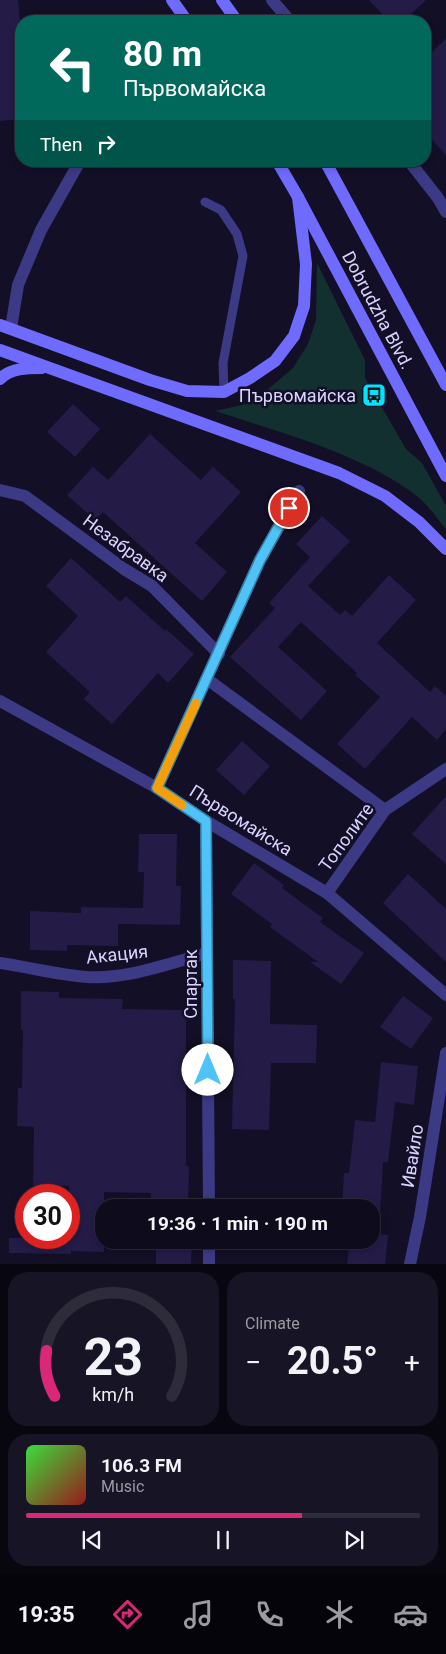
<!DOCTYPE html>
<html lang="en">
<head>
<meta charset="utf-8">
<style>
  :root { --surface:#0e0b1c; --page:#171425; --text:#f1f3f6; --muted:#9b9ba3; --line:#2e2b3b; --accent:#db2777 }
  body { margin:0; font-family:Roboto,sans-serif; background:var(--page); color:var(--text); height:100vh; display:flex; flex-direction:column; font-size:19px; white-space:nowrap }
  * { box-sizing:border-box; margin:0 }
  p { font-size:16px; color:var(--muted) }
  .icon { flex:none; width:28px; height:28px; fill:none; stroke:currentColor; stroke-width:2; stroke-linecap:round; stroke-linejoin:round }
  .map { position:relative; height:1264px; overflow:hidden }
  .details { display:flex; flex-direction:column; gap:8px; padding:8px; background:#08060f; flex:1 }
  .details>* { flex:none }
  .banner { position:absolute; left:15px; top:15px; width:416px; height:152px; border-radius:20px; box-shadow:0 2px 8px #0003,0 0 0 1px var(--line); background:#00695c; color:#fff; overflow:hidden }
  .speed { position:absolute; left:15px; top:1184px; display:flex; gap:10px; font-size:25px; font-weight:700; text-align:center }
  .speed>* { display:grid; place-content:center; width:65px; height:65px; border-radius:50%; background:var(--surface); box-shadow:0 2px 8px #0003,0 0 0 1px var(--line); line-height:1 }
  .speed .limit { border:8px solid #d22; background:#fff; color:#111 }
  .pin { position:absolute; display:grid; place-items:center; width:42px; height:42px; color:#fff; margin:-21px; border:2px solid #fff; border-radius:50%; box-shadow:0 1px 5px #0007 }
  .me { position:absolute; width:55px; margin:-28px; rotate:0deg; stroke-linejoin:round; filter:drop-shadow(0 0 4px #0008) }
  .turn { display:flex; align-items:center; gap:18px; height:105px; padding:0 25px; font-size:22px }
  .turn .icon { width:65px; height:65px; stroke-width:2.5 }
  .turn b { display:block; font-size:35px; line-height:42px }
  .then { display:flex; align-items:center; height:48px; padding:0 25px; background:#0003; gap:10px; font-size:19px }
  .big { font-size:38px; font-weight:700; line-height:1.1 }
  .details .widget { flex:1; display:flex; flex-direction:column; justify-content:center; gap:8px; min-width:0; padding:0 18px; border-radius:20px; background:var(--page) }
  .details .dial { align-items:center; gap:0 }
  .dial svg { height:130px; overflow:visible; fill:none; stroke:var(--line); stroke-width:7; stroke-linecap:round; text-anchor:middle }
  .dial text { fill:var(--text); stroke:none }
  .song { display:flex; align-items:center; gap:15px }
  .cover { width:60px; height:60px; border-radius:8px; background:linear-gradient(135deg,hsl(120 70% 55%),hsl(0 70% 35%)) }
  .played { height:5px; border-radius:2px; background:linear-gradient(90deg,var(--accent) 70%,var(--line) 70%) }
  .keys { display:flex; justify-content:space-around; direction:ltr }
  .heat { display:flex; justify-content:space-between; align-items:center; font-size:28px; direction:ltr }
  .details .tiles { flex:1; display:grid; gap:8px; grid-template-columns:1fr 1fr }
  .widget:last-child { grid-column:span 2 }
  .trip { position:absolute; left:95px; top:1199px; width:285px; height:50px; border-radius:20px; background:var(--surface); box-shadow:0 2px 8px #0003,0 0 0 1px var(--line); font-weight:700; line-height:50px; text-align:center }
  .menu { display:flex; height:80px; justify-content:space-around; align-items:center; background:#06040b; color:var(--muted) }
  .menu .icon { width:35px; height:35px }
  .menu .active { color:var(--accent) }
  .menu b { font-size:22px; color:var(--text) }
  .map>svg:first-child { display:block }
  .green { fill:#12302f }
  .building { fill:#241b47 }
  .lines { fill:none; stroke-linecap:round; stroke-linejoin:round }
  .service { stroke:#3d3a85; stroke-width:9 }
  .minor { stroke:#3d3a85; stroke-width:12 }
  .secondary { stroke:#6f6bff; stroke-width:12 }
  .route-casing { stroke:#337fa1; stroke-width:12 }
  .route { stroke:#4fc3f7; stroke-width:9 }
  .slow { stroke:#f59e0b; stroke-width:9 }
  .labels { text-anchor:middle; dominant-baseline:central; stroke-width:5; stroke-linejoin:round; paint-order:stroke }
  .street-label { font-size:18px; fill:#d9d4ff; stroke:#130f26 }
  .poi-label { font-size:18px; fill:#d9d4ff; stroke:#130f26; text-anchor:end }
</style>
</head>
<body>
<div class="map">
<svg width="446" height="1264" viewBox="0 0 446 1264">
  <rect width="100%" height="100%" fill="#130f26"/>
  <path class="green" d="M317,263l48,97v18l41,71 16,14 24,43v23c-9,-10 -17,-23 -28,-32 -55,-43 -137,-64 -203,-86l31,-7 20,-13 27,-23 15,-24 8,-24z"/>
  <g class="building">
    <polygon points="0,0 18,0 21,33 21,119 0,121"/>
    <polygon points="369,0 426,0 403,21 389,21"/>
    <polygon points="446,39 446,155 425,132 425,58"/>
    <polygon points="73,404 100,429 75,457 47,432"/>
    <polygon points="150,434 201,480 213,467 241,492 195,543 227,572 202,601 103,512 95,520 67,495 93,467 108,480"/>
    <polygon points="322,516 350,541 308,586 340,615 345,610 352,616 389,575 416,600 377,643 430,692 435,686 446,696 446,729 437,740 412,717 365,769 337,744 380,697 355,675 357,673 301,622 278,647 327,691 301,720 230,657 275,608 269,603 310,557 296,544"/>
    <polygon points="71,558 120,602 126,596 165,631 166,629 194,654 168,683 158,673 112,724 84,699 90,692 46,652 78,616 46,586"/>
    <polygon points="242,741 270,766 244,795 216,770"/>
    <polygon points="446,796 446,864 412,834"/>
    <polygon points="139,834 177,834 176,886 181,886 180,925 118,924 118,946 67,945 67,951 30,950 30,911 81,913 81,907 143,908 144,872 138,872"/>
    <polygon points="254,863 284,885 282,888 323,918 320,922 364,953 341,984 310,962 318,962 270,927 272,924 231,894"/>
    <polygon points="408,874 446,909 446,962 383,903"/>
    <polygon points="233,960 271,961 270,1024 317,1025 316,1063 271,1063 269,1130 232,1129 235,999 233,999"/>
    <polygon points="21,991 59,992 59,998 123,999 122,1009 186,1010 186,1166 189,1166 188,1205 151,1204 151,1193 104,1192 104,1252 71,1251 71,1254 9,1253 9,1238 69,1238 69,1186 33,1185 34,1127 17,1126 18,1088 22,1088 23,1030 21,1030"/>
    <polygon points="403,996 433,1018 411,1049 380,1027"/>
    <polygon points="381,1062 418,1066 414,1105 395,1102 388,1162 383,1162 379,1234 388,1235 385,1264 347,1264 350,1240 371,1240 371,1208 342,1208 344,1173 349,1173 355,1120 375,1122"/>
    <polygon points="156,1240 192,1240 191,1264 156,1264"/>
  </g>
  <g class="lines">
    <polyline class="service" points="205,202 221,210 237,234 243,256 223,363 224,392"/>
    <g class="minor">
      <polyline points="272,0 290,21"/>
      <polyline points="409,161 438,198 446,212"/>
      <polyline points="11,328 18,285 41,230 80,161"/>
      <polyline points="0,490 25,496 124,569 152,586 219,654"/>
      <polyline points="207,679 385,810"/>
      <polyline points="0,701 157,788 206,821 327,893 446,995"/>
      <polyline points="157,788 260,560 299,491"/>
      <polyline points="206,821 209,1208"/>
      <polyline points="327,893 385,810 446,769"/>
      <path d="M0,963c28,4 59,12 87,14 41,2 81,-13 120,-24"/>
      <polyline points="209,1240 209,1264"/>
      <polyline points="410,1264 420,1217 446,1053"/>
    </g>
    <g class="secondary">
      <polyline points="172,0 187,21"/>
      <polyline points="222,0 237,21"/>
      <polyline points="277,161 298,197 446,476"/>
      <polyline points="325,161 446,385"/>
      <polyline points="0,325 150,380 187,391 224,392 250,378 275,361 294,336 304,306 306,264 298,197"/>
      <polyline points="0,350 339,473 385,496 419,522 446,549"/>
      <path d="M0,379c10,-11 28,-11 42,-11"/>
    </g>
  </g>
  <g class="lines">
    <g class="route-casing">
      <polyline id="route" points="208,1070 206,821 157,788 260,560 289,508"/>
    </g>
    <use href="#route" class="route"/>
    <polyline class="slow" points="182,805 157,788 196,703"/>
  </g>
  <defs>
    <g id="bus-square" transform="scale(1.25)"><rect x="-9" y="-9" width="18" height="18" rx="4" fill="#00e5ff" stroke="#130f26"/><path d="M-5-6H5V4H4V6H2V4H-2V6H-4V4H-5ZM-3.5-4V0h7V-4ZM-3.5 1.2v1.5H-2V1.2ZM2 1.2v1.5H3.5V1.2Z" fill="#111"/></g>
  </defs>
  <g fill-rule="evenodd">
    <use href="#bus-square" x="374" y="395"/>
  </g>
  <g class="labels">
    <g class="street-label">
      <text transform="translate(378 310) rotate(62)">Dobrudzha Blvd.</text>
      <text transform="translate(126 548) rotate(36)">Незабравка</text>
      <text transform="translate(241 820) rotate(32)">Първомайска</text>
      <text transform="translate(346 837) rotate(-54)">Тополите</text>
      <text transform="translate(117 954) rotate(-6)">Акация</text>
      <text transform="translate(190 984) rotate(-90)">Спартак</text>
      <text transform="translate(412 1156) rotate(-81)">Ивайло</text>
    </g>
    <g class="poi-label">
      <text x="356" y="395">Първомайска</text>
    </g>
  </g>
</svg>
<div class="speed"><div class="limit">30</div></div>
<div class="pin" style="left:289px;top:508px;background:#d93025"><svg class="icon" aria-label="arrive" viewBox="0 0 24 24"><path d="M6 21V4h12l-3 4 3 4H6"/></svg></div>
<svg class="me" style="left:208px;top:1070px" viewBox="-20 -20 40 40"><circle r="19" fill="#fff"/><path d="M0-13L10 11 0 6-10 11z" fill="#4fc3f7"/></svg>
<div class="trip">19:36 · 1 min · 190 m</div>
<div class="banner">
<div class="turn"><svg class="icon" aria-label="left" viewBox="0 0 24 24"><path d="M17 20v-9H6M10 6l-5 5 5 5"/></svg><div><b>80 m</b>Първомайска</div></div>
<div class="then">Then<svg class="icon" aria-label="right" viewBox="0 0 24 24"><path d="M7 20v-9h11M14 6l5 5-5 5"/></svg></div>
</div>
</div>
<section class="details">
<div class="tiles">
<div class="widget dial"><svg viewBox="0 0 100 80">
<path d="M14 69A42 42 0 1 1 86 69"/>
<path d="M14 69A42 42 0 0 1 9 41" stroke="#db2777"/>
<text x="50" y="56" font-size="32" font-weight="700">23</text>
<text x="50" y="72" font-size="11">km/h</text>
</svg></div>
<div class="widget"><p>Climate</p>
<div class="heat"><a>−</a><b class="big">20.5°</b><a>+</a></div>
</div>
<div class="widget">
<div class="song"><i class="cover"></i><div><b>106.3 FM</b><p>Music</p></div></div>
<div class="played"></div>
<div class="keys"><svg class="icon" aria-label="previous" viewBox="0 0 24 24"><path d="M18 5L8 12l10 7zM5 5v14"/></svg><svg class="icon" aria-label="pause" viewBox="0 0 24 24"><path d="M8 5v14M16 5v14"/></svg><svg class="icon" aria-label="next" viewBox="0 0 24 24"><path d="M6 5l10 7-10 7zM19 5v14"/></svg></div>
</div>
</div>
</section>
<nav class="menu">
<b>19:35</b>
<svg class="icon active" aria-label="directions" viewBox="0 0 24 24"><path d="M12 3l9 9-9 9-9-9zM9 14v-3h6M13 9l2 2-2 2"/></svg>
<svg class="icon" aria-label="music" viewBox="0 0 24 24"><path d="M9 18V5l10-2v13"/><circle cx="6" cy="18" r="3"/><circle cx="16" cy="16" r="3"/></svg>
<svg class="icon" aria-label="phone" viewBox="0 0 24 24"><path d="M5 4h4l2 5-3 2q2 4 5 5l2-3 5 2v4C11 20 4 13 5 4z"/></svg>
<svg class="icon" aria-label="climate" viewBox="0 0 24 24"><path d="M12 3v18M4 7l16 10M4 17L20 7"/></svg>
<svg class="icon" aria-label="car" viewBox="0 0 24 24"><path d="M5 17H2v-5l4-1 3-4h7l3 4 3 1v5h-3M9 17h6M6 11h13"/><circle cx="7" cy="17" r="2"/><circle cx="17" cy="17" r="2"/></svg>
</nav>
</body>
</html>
